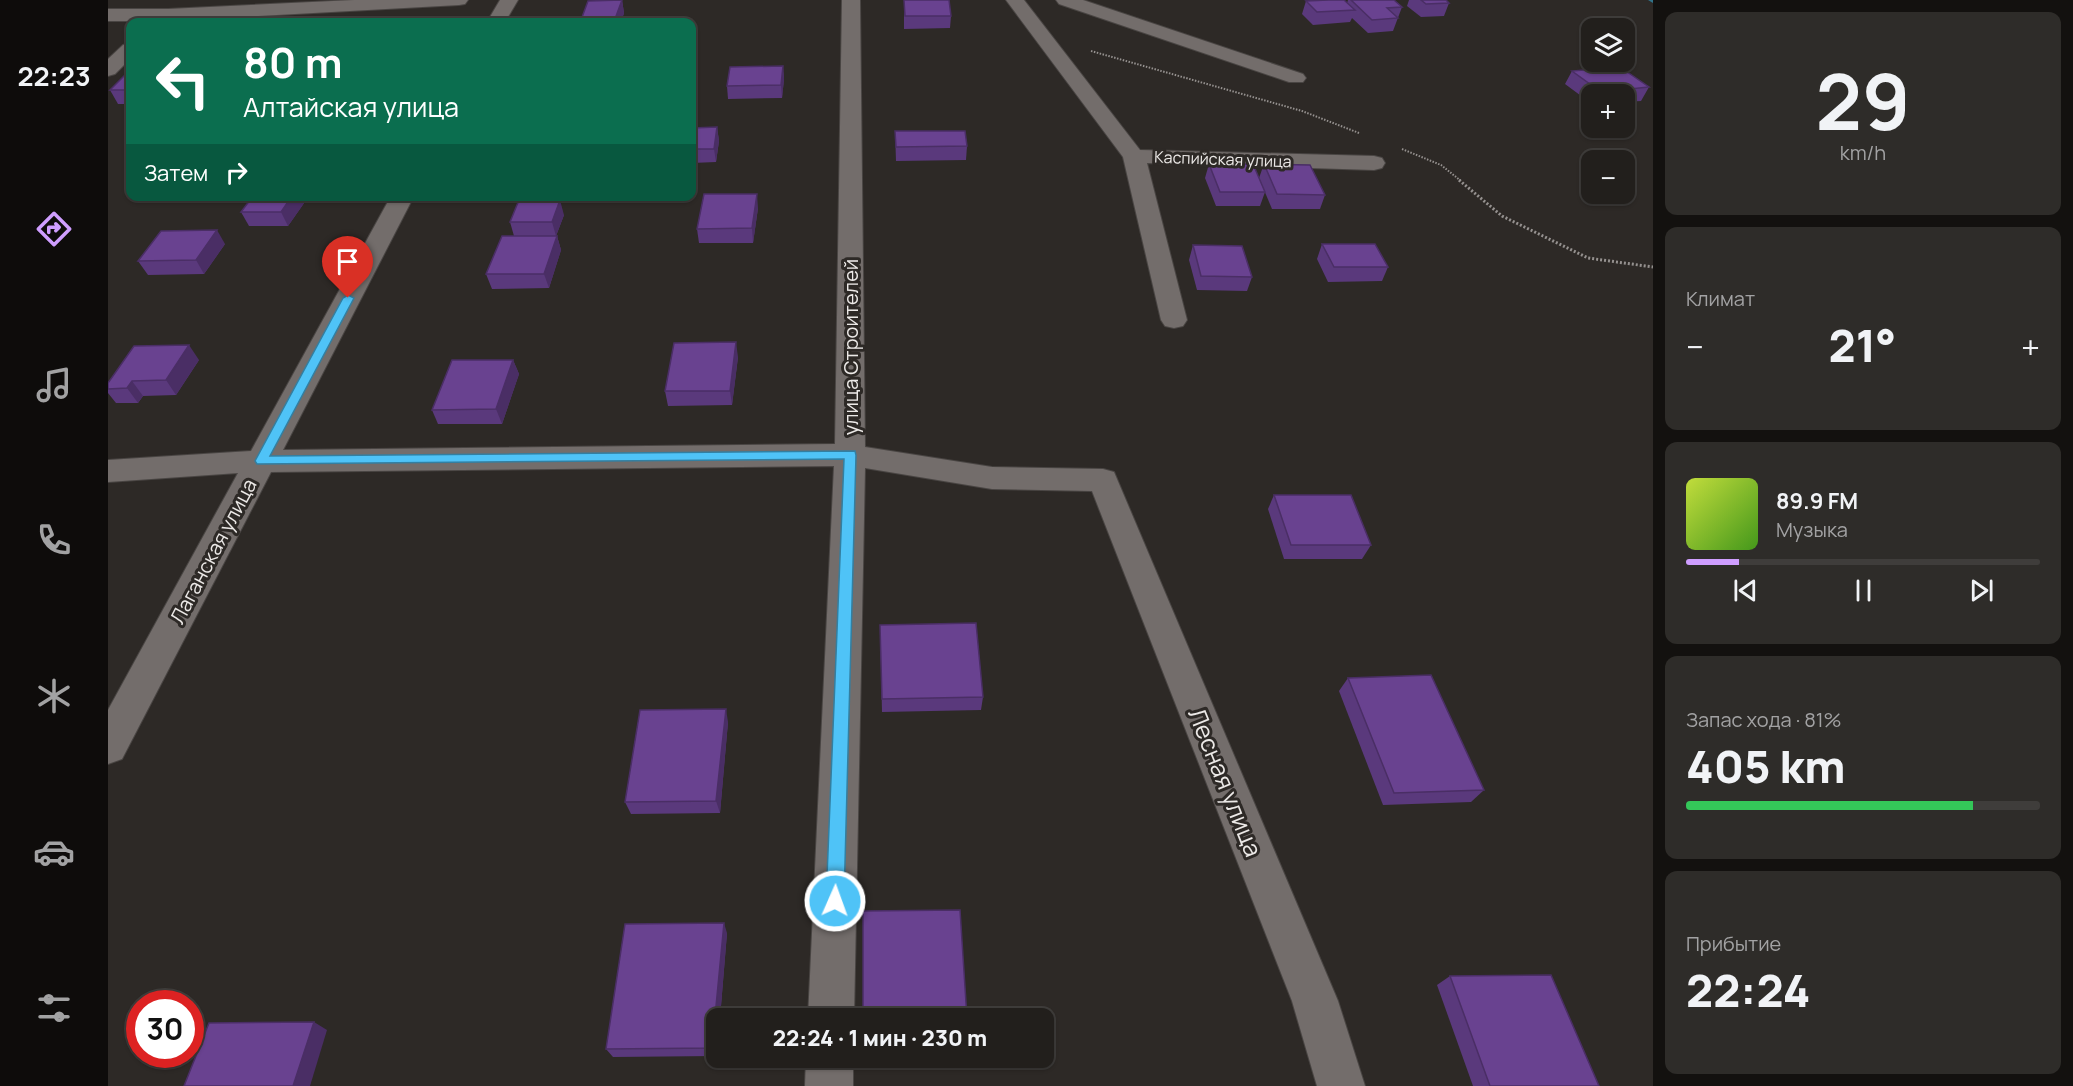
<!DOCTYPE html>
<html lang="ru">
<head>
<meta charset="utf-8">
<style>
  :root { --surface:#221f1c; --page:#2e2c29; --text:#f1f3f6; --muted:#a2a2a3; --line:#3f3d3b; --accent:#cf9eff }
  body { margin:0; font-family:Manrope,sans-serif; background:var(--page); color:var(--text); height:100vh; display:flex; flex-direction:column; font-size:22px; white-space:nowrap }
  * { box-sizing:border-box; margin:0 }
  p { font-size:20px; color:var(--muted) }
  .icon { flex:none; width:33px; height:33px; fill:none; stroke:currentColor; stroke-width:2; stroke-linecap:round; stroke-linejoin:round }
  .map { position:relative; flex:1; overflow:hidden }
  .details { display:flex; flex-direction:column; gap:12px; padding:12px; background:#13110f; width:420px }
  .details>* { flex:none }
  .banner { position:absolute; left:18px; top:18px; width:570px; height:183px; border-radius:12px; box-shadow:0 2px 4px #0004,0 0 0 2px var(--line); background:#0b6e4f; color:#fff; overflow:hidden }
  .tools { position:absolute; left:1473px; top:18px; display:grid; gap:12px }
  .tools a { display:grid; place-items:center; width:54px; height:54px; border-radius:12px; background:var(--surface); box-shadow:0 2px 4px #0004,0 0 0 2px var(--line); font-size:30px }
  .speed { position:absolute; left:18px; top:990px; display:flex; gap:12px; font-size:30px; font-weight:700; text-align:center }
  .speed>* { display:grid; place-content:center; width:78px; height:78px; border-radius:50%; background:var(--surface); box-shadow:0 2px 4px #0004,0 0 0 2px var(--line); line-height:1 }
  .speed .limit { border:9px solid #d22; background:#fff; color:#111 }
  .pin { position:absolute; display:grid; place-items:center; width:51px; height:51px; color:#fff; margin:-62px -26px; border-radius:50% 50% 50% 0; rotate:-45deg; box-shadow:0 0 6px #0007 }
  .pin .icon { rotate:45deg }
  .me { position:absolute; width:66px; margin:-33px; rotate:2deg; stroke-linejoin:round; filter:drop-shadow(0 0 4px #0008) }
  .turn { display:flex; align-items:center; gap:21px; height:126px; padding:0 18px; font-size:27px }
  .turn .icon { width:78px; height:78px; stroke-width:2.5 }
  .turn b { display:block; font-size:42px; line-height:51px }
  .then { display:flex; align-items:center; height:57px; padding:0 18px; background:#0003; gap:12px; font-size:22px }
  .big { font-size:45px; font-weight:800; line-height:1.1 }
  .details .tile { flex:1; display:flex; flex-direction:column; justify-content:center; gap:9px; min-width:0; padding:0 21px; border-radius:12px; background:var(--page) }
  .details .dial { align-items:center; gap:0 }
  .dial b { font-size:78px; line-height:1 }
  .song { display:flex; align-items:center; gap:18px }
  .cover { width:72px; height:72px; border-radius:9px; background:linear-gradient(135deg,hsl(70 70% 55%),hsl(100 70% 35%)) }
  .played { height:6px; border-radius:3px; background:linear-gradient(90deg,var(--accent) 15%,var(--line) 15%) }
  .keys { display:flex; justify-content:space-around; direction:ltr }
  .heat { display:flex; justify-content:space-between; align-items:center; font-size:33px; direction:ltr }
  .charge { height:9px; border-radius:4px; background:linear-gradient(90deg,#34c759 81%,var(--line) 0) }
  .trip { position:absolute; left:598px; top:1008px; width:348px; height:60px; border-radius:12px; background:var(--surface); box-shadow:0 2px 4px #0004,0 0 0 2px var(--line); font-weight:800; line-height:60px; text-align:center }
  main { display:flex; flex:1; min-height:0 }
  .tabs { display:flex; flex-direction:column; width:108px; justify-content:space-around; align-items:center; background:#0e0c0b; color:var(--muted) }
  .tabs .icon { width:42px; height:42px }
  .tabs .active { color:var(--accent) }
  .tabs b { font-size:27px; color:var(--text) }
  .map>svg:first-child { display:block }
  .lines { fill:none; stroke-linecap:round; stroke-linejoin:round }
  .stream { fill:#31738a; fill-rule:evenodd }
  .street-casing { stroke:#494543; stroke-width:2 }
  .path-far1 { stroke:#95918f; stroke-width:2; stroke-dasharray:1.5 1.5; stroke-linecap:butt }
  .path { stroke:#95918f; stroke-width:3; stroke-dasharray:2 2; stroke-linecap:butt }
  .street { fill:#736d6b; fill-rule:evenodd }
  .wall { fill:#5a397c }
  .shaded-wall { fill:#4a2e65 }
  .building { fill:#694290; stroke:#4a2e65; stroke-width:1.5 }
  .route { fill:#4fc3f7; stroke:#337fa1; stroke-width:1.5 }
  .labels { text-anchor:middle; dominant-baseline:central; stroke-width:6; stroke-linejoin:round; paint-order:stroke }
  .far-street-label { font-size:16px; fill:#ece9e7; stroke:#2d2926 }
  .street-label { font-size:20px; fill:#ece9e7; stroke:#2d2926 }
  .near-street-label { font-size:24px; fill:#ece9e7; stroke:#2d2926 }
</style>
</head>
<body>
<main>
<nav class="tabs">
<b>22:23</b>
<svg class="icon active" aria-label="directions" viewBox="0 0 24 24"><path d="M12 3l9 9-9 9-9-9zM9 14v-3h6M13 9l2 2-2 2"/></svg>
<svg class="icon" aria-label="music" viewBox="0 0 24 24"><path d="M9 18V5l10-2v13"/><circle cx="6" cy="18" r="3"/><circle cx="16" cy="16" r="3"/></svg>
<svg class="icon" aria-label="phone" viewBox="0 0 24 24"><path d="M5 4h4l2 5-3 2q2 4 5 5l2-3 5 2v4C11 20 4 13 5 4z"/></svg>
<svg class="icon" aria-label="climate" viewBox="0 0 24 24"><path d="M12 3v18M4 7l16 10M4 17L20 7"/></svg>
<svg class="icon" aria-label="car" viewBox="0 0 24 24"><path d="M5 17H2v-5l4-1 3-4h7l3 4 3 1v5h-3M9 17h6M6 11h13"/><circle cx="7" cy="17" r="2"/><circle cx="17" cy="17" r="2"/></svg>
<svg class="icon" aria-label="filters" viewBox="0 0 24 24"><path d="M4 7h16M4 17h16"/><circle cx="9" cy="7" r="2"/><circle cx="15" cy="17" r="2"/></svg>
</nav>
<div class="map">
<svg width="1545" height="1086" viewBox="0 0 1545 1086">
  <rect width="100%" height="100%" fill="#2d2926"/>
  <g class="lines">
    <polygon class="stream" points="1540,0 1545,0 1545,3"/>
    <g class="street-casing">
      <g id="street">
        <polygon points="246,0 360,0 357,4 351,5 60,21 0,21 0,9 60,9"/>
        <polygon points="392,0 410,0 397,22 379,22"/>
        <polygon points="734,0 752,0 757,447 884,467 995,469 1006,472 1230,1001 1257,1086 1209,1086 1184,1001 984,491 884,489 757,468 746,1018 700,1018 726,466 163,472 14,759 0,764 0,710 130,473 0,482 0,460 143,451 283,196 306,196 175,450 727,444"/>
        <polygon points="898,0 916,0 1032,150 1266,156 1274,158 1277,163 1274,168 1266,170 1039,163 1079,320 1075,326 1066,328 1057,326 1053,320 1015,157"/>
        <polygon points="948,0 975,0 1195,74 1198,78 1195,82 1181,82 951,4"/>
        <polygon points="22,43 22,59 7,74 0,76 0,59 15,45"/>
        <polygon points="698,1058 745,1058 745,1086 697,1086"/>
      </g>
    </g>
    <g class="path-far1">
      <polyline points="983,51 1194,111 1251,133"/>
      <polyline points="1294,149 1333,165 1353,181"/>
    </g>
    <polyline class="path" points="1351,180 1394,216 1480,258 1545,267"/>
    <use href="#street" class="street"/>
  </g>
  <g class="wall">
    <polygon points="514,0 516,13 513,22 474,22 473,20"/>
    <polygon points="796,0 843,16 842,28 796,29"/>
    <polygon points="1240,0 1286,0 1294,7 1285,31 1260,33 1244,18 1242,22 1205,25 1194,14 1198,1 1239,3"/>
    <polygon points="1301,0 1338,0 1341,3 1336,16 1313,17 1299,6"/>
    <polygon points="675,66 676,79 674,98 620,99 619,86"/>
    <polygon points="22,70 22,104 10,104 2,90"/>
    <polygon points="1464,71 1541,87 1533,101 1516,102 1516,94 1484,94 1484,104 1457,84"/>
    <polygon points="609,127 611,141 608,162 584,163 584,128"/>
    <polygon points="787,131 859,146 858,160 788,161"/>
    <polygon points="1101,164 1157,192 1152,206 1108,206 1097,178"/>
    <polygon points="1156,164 1217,195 1212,209 1164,209 1151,178"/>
    <polygon points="201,196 180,226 141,226 133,212"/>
    <polygon points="650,208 645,243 591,243 589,229"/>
    <polygon points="456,215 448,236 449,236 453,250 441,288 384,289 378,274 406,236 402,222"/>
    <polygon points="117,244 96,274 40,275 30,261"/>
    <polygon points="1214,244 1280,267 1274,281 1220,282 1209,259"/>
    <polygon points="1085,245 1144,277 1139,291 1089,290 1081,260"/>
    <polygon points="630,357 624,405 560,406 557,391"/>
    <polygon points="91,360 68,395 35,396 30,403 8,403 0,393 0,383"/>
    <polygon points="405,360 411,374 394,424 330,424 324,410"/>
    <polygon points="1166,495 1263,545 1254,559 1176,559 1160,509"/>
    <polygon points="772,625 875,697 873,710 774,712"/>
    <polygon points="1240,678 1376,790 1363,802 1275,805 1231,691"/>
    <polygon points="620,722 612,813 523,814 517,802"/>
    <polygon points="619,933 612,1018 609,1018 608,1056 505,1057 498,1049"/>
    <polygon points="1342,976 1491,1086 1365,1086 1329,985"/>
  </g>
  <g class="shaded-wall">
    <polygon points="514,0 516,13 513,22 508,22 507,19"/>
    <polygon points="675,66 676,79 674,98 673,85"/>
    <polygon points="609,127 611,141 608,162 606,149"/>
    <polygon points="649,194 650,208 645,243 644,228"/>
    <polygon points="184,196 201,196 180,226 173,212"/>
    <polygon points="452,200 456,215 448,236 444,222"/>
    <polygon points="109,230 117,244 96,274 88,260"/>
    <polygon points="449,236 453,250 441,288 436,274"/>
    <polygon points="628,342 630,357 624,405 622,391"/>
    <polygon points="81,345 91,360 68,395 58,380"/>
    <polygon points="405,360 411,374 394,424 388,409"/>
    <polygon points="24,381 35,396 30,403 19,388"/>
    <polygon points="618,709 620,722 612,813 608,801"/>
    <polygon points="616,923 619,933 612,1018 609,1018 608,1056 604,1048"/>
    <polygon points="206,1022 219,1030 202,1086 185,1086"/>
  </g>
  <g class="building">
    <polygon points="514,0 507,19 473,20 480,1"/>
    <polygon points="796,0 841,0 843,16 797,16"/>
    <polygon points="1220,0 1236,0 1247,10 1209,12 1198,1"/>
    <polygon points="1243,0 1286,0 1294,7 1279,8 1290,18 1264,20"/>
    <polygon points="1313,0 1338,0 1341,3 1318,4"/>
    <polygon points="675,66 673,85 619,86 622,67"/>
    <polygon points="1512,67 1541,87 1493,92 1464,71"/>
    <polygon points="22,70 22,90 2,90"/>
    <polygon points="609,127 606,149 584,149 584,128"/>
    <polygon points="787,131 857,131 859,146 788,147"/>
    <polygon points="1101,164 1145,164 1157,192 1112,192"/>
    <polygon points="1156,164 1202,165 1217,195 1169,194"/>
    <polygon points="596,194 649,194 644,228 589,229"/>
    <polygon points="145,196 184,196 173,212 133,212"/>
    <polygon points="411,200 452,200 444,222 402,222"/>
    <polygon points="109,230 88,260 30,261 53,231"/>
    <polygon points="394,236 449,236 436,274 378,274"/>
    <polygon points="1214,244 1267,244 1280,267 1226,267"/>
    <polygon points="1085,245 1134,246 1144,277 1093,276"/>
    <polygon points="628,342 622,391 557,391 566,343"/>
    <polygon points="81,345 58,380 24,381 19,388 0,389 0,383 26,346"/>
    <polygon points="344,360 405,360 388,409 324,410"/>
    <polygon points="1166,495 1243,495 1263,545 1183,545"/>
    <polygon points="868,623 875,697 774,699 772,625"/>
    <polygon points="1323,675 1376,790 1286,793 1240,678"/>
    <polygon points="618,709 608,801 517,802 532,710"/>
    <polygon points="852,910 859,1018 755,1018 755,911"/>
    <polygon points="616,923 604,1048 498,1049 517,924"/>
    <polygon points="1443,975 1491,1086 1382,1086 1342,976"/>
    <polygon points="206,1022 185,1086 76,1086 101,1023"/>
  </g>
  <polygon class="route" points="240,295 246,298 162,456 747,451 748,455 736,901 733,907 727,910 721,907 718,901 736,459 149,464 147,461 235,298"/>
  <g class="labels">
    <g class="far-street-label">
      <text transform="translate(1115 159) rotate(2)">Каспийская улица</text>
    </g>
    <g class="street-label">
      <text transform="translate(742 347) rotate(-90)">улица Строителей</text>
      <text transform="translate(105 551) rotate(-62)">Лаганская улица</text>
    </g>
    <g class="near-street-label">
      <text transform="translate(1118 782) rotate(68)">Лесная улица</text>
    </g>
  </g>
</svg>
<div class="tools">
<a><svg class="icon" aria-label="layers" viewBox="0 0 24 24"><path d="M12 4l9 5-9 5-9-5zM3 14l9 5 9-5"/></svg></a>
<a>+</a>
<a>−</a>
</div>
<div class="speed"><div class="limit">30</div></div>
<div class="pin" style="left:240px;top:298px;background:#d93025"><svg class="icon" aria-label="arrive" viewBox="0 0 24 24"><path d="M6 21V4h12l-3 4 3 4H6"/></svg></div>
<svg class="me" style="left:727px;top:901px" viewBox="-20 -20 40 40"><circle r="17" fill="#4fc3f7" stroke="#fff" stroke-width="3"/><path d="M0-11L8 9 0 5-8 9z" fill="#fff"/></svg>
<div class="trip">22:24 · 1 мин · 230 m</div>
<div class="banner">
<div class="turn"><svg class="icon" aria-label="left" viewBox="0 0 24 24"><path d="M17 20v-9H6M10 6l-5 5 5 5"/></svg><div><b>80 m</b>Алтайская улица</div></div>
<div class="then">Затем<svg class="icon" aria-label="right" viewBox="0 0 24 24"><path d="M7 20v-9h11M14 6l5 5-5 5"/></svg></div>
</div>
</div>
<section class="details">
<div class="tile dial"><b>29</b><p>km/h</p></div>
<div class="tile"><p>Климат</p>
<div class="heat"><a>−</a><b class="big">21°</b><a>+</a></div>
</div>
<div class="tile">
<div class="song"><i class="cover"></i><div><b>89.9 FM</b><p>Музыка</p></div></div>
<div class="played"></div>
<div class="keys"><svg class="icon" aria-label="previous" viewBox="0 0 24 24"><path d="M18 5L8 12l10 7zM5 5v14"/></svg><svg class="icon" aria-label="pause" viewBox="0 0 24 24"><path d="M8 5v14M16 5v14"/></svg><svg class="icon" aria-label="next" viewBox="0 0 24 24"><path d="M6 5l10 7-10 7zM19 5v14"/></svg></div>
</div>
<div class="tile"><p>Запас хода · 81%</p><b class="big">405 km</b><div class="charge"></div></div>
<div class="tile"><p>Прибытие</p><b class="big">22:24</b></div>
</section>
</main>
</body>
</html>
